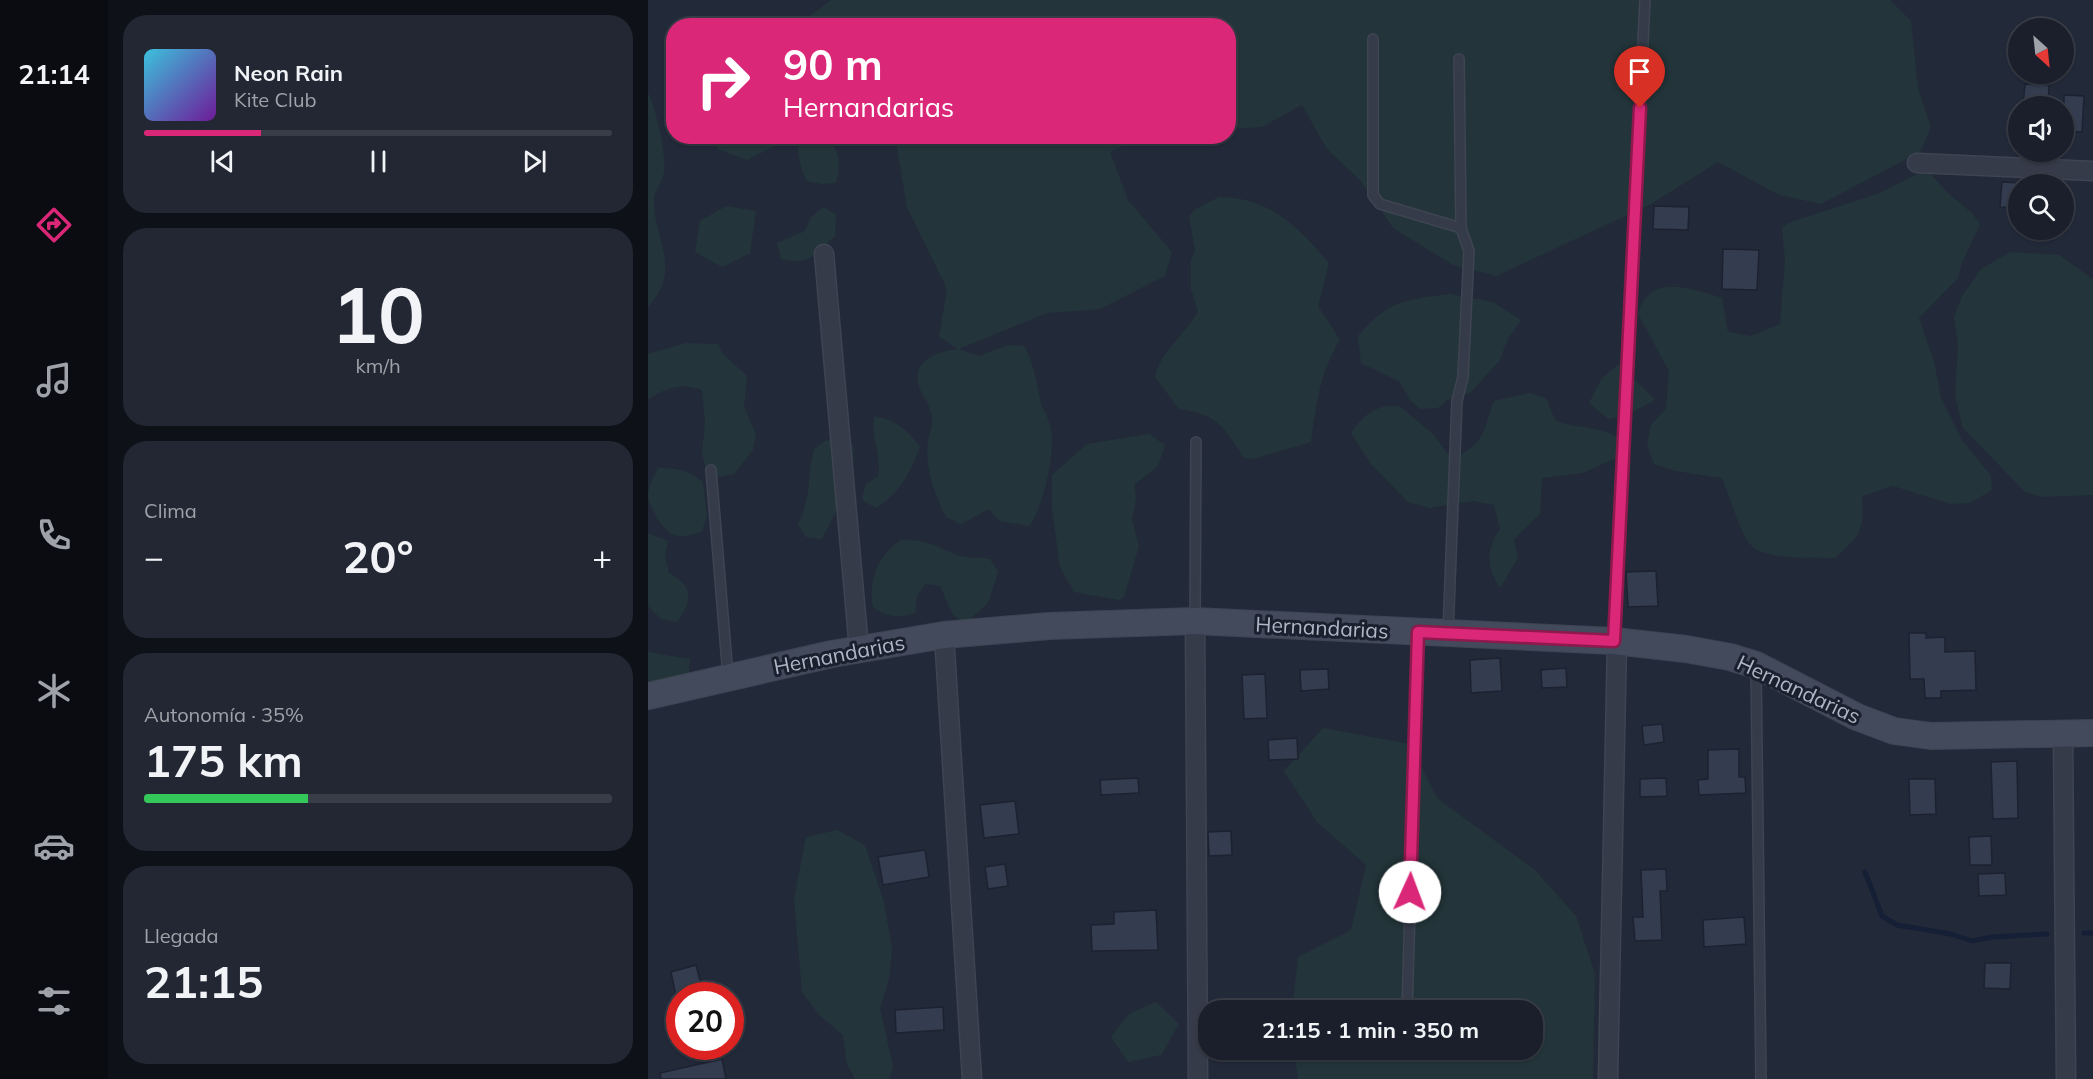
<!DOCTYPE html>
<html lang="es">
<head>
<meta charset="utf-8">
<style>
  :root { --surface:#1a1f2b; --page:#232733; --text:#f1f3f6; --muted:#9fa2a9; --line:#383d47; --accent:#db2777 }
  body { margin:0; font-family:Mulish,sans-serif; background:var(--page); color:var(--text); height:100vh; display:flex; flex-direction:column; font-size:22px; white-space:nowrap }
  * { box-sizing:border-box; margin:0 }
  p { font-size:20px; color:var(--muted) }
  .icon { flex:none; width:33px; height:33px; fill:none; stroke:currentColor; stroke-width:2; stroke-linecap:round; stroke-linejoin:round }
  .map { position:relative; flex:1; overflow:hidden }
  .panel { display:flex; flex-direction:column; gap:15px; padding:15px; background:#0e1118; width:540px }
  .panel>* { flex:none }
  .banner { position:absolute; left:18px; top:18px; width:570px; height:126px; border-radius:24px; box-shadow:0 2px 4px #0004,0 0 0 2px var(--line); background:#db2777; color:#fff; overflow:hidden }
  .needle { width:39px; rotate:153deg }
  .buttons { position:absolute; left:1360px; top:18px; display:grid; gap:12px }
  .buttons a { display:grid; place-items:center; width:66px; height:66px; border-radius:50%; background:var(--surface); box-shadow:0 2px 4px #0004,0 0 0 2px var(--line); font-size:30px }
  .speed { position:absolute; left:18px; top:982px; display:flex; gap:12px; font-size:30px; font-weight:700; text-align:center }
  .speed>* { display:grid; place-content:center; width:78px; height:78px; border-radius:50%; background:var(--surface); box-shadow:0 2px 4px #0004,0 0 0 2px var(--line); line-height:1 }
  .speed .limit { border:9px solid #d22; background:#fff; color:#111 }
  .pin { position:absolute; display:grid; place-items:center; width:51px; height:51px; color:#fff; margin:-62px -26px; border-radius:50% 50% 50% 0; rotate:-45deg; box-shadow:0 0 6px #0007 }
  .pin .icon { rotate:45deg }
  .me { position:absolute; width:66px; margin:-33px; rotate:2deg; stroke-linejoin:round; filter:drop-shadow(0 0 4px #0008) }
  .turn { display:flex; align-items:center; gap:21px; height:126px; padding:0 18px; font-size:27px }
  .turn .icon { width:78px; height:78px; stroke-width:2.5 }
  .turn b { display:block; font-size:42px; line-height:51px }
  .big { font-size:45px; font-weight:700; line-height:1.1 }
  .panel .card { flex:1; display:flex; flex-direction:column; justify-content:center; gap:9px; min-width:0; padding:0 21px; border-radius:24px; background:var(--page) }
  .panel .dial { align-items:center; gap:0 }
  .dial b { font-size:78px; line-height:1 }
  .song { display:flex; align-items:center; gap:18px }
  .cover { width:72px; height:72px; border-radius:9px; background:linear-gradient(135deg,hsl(190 70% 55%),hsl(280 70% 35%)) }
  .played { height:6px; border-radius:3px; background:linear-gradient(90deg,var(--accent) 25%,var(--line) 25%) }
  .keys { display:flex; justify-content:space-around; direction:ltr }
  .heat { display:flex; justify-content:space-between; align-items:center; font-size:33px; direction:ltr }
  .charge { height:9px; border-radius:4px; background:linear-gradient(90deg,#34c759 35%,var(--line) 0) }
  .trip { position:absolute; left:550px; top:1000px; width:345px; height:60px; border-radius:24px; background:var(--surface); box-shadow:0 2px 4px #0004,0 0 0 2px var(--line); font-weight:700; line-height:60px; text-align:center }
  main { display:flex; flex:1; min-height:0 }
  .tabs { display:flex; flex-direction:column; width:108px; justify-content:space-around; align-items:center; background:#0a0c11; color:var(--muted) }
  .tabs .icon { width:42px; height:42px }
  .tabs .active { color:var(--accent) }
  .tabs b { font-size:27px; color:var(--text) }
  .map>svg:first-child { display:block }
  .green { fill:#23353a }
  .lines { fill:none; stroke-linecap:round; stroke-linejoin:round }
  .stream { stroke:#151f36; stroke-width:5 }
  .building { fill:#343c50; stroke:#1c2230; stroke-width:1.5 }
  .lane-casing { stroke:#3e4452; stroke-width:12 }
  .street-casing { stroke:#3e4452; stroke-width:21 }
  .secondary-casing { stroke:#3e4452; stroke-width:28 }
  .lane { stroke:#353b49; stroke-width:9 }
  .street { stroke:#353b49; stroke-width:18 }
  .secondary { stroke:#434a5c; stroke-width:26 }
  .route-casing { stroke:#8e194d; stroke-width:15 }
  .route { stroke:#db2777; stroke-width:10 }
  .labels { text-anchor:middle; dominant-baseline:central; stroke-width:6; stroke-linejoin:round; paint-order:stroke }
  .street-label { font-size:21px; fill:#b0b6c5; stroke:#1a202e }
</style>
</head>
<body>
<main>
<nav class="tabs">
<b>21:14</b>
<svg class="icon active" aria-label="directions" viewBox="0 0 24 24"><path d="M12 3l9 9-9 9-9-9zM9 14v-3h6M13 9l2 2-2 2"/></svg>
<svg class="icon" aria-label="music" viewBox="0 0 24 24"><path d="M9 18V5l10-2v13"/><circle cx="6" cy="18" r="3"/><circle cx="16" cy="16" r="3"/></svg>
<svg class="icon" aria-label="phone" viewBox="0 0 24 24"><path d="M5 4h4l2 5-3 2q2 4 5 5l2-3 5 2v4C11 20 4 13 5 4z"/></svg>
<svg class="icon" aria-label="climate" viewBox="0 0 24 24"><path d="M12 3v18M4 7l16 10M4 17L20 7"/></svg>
<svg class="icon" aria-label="car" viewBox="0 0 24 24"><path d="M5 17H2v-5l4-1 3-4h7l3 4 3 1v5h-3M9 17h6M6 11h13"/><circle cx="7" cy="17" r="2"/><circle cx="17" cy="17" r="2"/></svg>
<svg class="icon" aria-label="filters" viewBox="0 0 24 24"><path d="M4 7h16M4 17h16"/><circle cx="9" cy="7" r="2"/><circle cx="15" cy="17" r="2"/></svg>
</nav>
<section class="panel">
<div class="card">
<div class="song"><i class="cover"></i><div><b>Neon Rain</b><p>Kite Club</p></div></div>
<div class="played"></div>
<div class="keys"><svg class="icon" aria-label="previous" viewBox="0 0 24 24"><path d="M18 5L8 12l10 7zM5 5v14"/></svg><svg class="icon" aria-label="pause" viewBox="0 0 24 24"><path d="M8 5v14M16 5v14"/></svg><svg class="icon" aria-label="next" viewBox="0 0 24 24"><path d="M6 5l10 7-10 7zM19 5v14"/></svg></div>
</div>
<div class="card dial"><b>10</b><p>km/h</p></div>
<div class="card"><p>Clima</p>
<div class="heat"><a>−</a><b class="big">20°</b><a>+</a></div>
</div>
<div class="card"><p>Autonomía · 35%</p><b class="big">175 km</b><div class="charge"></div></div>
<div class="card"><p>Llegada</p><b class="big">21:15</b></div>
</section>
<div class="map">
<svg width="1445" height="1079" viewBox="0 0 1445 1079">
  <rect width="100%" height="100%" fill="#222939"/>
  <g class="green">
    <polygon points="183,0 1242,0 1263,21 1270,88 1283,127 1272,152 1173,204 1131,195 1070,162 1003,204 848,276 805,265 745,228 712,180 679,149 654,105 614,127 581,129 580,26 149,26"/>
    <path d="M0,93c8,14 19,64 16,80 -3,10 -11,20 -10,31 2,43 28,64 -6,103z"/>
    <polygon points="64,137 132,137 129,145 99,160 70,149"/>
    <path d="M151,137h29c12,17 13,26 8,46l-15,1 -14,-3c-8,-16 -10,-27 -8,-44z"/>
    <path d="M239,137h256l-33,15 18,48 44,52 -7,24 -65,33 -53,4 -88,36 20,7 29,-11 16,1c10,17 12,34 16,53 2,10 9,18 11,29 4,29 -7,74 -21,98l-31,-5 -10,-12 -28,15 -15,-7c-11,-21 -22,-52 -18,-76 2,-11 6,-17 3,-28 -3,-15 -18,-25 -12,-43 5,-15 26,-19 39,-21l-19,-12 8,-48 -40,-82 -11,-65z"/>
    <path d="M1277,170c10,7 16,16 24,24 12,11 23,16 31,30l-18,39 -4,15 -39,40 15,43 7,37 21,42 29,36 1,14 -22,13 -19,1 -58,-18 -31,10c2,35 -1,39 -27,62 -20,-1 -74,3 -86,-15 -11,-16 -19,-46 -27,-65l-47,-7 -21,-7 -7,-19 4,-20 15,-16 3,-38 -31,-57c12,-42 53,-25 84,-16l6,34 23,4 29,-12 5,-63 -3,-33 6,-5 92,-30z"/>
    <path d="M571,197c52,1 78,29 110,66l-11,43 22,34c-20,32 -24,65 -29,102l-58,17 -9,-1c-20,-31 -27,-44 -65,-49l-24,-32c5,-25 30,-43 43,-65l-7,-23v-30l4,-9 -6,-34 5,-6z"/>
    <polygon points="78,206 108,211 102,253 74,267 47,252 52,221"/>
    <path d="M175,207l13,7 -1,22c-19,18 -26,30 -54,23l-4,-16 28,-12 6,-14z"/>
    <polygon points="1362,252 1411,255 1445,279 1445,495 1394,497 1377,492 1315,428 1307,396 1310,345 1306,317 1314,296 1333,269"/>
    <path d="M802,294l43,8 28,18 -12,17 -10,24 -29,32 -23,7 -9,8 -18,1 -11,-10 -9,-17 -39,-19 -3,-27c31,-36 46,-36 92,-42z"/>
    <path d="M38,343l32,1 5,10 24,22 -3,31 12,27 -3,16 -19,24 -15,3 -13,-9 -4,-14 3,-32 -3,-32c-22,-8 -34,-2 -54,9v-45z"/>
    <polygon points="971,364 1007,400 979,415 960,419 941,403 954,378"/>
    <path d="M881,393l17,5 9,22c20,10 53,4 67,23l-6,15 -33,15 -41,5 -2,36 -26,25 4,19 -18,30c-14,-21 -14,-38 0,-59l-6,-24 -21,-4 -43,7 -22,-6 -37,-38 -20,-31c12,-18 27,-31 50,-26l33,28 13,18 13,2c28,-16 23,-27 34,-54z"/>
    <path d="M226,417c20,1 35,14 46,30 -10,25 -20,47 -44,61l-14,-8 3,-15 13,-9c4,-21 -7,-38 -4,-59z"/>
    <polygon points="501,434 517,445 510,466 486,485 488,498 484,520 491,546 476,597 471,600 426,592 412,567 404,509 404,475 439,444"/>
    <path d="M193,437l12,8c4,31 -17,66 -31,94l-16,-2 -8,-13c14,-27 9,-48 16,-75l11,-8z"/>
    <path d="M10,468c19,0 30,2 45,14l4,34 -5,15c-25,11 -35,5 -48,-19 -3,-6 -6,-11 -6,-18 1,-9 6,-17 10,-26z"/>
    <path d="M0,533l20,8 -3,15 4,17c25,13 24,28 8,49l-16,-3 -13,-13z"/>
    <path d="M253,540c28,0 32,5 56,15 9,4 23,2 33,4l8,13 -10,31 -22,20 -13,-8 -13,-29 -15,-2 -8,13 -2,16c-18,6 -27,4 -42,-6 -5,-28 5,-51 28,-67z"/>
    <polygon points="0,652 42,659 41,674 0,684"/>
    <polygon points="675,728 762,744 789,798 887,870 928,916 947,974 945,1079 650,1079 646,1050 885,1050 885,1011 644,1011 650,957 703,930 718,865 669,822 636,771"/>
    <polygon points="189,830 217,845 236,902 244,949 241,979 232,1008 245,1067 241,1079 207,1079 199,1064 195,1035 172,1016 154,992 146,899 158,837"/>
    <polygon points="508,1002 531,1024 513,1055 480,1062 463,1037 481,1014"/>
  </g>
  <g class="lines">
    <g class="stream">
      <polyline points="1217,872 1234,916 1249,925 1303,934 1324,941 1344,937 1399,934"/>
      <polyline points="1436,933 1445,933"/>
    </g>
  </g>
  <g class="building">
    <polygon points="1377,84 1401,85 1400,106 1375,106"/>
    <polygon points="1416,95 1436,96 1434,132 1416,131"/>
    <polygon points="1354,182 1371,183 1371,208 1352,207"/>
    <polygon points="1006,206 1041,207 1040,230 1005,229"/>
    <polygon points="1075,249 1111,250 1109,290 1074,289"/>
    <polygon points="1008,571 1010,606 980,607 978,572"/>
    <polygon points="1261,633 1278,633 1278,638 1297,637 1297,652 1327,651 1328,690 1293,691 1293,698 1277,698 1276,679 1262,679"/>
    <polygon points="852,658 854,691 823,693 822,660"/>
    <polygon points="918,668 919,687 894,688 893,670"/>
    <polygon points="680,669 681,689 653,691 652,670"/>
    <polygon points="617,674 619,718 596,719 594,675"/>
    <polygon points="1014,724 1016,742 996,745 994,726"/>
    <polygon points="649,738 650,759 621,760 620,740"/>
    <polygon points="1091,749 1091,777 1097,777 1098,793 1051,795 1050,780 1060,779 1060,750"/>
    <polygon points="1369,761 1370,818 1345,819 1343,762"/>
    <polygon points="490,778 491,793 453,795 452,780"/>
    <polygon points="1018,778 1019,796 992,797 992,779"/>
    <polygon points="1261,779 1287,779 1288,814 1262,815"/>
    <polygon points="367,801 371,834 336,838 332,805"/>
    <polygon points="583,831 584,855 561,856 560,832"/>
    <polygon points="1343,836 1344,865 1322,865 1321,837"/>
    <polygon points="277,850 281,877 235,885 230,857"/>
    <polygon points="357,864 360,886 340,889 337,867"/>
    <polygon points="1018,869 1019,891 1012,891 1014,940 987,941 985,917 995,917 993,870"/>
    <polygon points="1357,873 1358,895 1331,896 1330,874"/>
    <polygon points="508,910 510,950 444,951 443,925 466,924 466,912"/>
    <polygon points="1096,917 1098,944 1056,947 1055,920"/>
    <polygon points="1337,963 1363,963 1362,989 1336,988"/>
    <polygon points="48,965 56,996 28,996 23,972"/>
    <polygon points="295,1007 296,1030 248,1033 247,1010"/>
    <polygon points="74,1059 78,1079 13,1079 12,1073"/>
  </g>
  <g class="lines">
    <g class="lane-casing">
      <g id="lane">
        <polyline points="725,39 725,195 732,204 813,228"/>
        <polyline points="63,470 80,676"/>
        <polyline points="547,620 548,442"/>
        <polyline points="800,633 809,401 815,377 821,251 813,228 811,59"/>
        <polyline points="966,639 997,0"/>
        <polyline points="1108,667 1113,1079"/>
        <polyline points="759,1011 770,633"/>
      </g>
    </g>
    <g class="street-casing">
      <g id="street">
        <polyline points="1269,163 1445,171"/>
        <polyline points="176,254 211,649"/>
        <polyline points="547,621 550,1079"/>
        <polyline points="296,635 324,1079"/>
        <polyline points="1415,735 1418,1079"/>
        <polyline points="960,1079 969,642"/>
      </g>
    </g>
    <g class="secondary-casing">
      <polyline id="secondary" points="0,696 184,654 296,635 401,626 547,621 966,641 1038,649 1082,657 1108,665 1209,717 1246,731 1283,736 1445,733"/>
    </g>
    <use href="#lane" class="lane"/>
    <use href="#street" class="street"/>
    <use href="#secondary" class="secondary"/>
  </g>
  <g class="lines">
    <g class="route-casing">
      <polyline id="route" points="762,892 770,632 966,641 992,108"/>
    </g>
    <use href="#route" class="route"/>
  </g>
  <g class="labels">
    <g class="street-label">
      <text transform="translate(674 627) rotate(3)">Hernandarias</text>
      <text transform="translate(191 654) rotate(-11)">Hernandarias</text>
      <text transform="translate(1151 689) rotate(25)">Hernandarias</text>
    </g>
  </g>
</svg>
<div class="buttons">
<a><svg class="needle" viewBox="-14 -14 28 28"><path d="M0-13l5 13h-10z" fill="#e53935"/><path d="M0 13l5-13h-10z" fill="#9fa2a9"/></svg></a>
<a><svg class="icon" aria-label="sound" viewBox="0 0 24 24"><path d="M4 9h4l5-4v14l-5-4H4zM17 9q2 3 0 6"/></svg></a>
<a><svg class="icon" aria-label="search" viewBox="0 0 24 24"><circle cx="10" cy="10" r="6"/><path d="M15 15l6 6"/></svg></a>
</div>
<div class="speed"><div class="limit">20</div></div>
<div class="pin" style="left:992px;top:108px;background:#d93025"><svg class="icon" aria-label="arrive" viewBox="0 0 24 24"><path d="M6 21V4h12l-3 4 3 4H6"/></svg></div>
<svg class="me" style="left:762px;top:892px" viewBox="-20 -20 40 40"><circle r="19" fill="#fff"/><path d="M0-13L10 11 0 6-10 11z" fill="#db2777"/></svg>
<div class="trip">21:15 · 1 min · 350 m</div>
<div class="banner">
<div class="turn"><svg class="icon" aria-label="right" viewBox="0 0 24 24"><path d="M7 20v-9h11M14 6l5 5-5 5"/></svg><div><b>90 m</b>Hernandarias</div></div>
</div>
</div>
</main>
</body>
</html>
